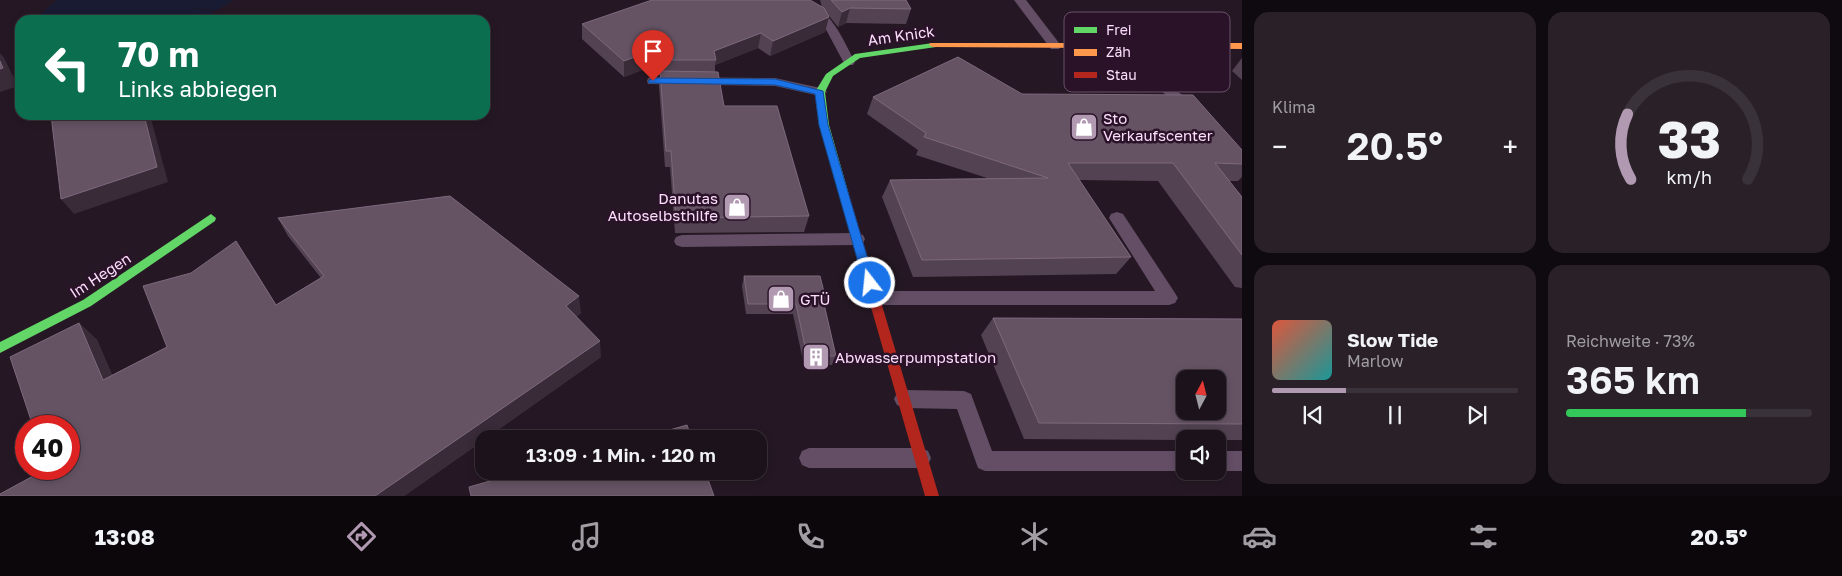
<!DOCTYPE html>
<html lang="de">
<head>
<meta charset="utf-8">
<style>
  :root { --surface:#1c121b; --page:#292028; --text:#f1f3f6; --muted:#a09ea3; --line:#3a323a; --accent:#b199b1 }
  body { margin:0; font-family:"Golos Text",sans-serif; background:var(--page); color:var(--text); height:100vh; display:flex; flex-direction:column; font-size:19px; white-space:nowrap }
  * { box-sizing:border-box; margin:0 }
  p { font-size:16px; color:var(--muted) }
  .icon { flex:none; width:28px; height:28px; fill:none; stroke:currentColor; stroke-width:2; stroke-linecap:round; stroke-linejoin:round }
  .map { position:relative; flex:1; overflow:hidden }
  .panel { display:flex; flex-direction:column; gap:12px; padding:12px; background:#0f0a0f; width:600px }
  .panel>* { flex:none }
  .guide { position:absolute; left:15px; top:15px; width:475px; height:105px; border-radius:15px; box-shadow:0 2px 8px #0003,0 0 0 1px var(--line); background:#0b6e4f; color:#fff; overflow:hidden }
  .needle { width:32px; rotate:7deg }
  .controls { position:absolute; left:1176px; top:370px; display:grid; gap:10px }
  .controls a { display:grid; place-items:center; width:50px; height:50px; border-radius:10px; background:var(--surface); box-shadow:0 2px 8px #0003,0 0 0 1px var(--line); font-size:25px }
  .speed { position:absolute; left:15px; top:415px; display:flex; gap:10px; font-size:25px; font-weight:700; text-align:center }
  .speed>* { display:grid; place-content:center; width:65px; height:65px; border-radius:50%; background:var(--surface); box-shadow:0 2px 8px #0003,0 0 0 1px var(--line); line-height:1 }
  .speed .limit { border:8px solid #d22; background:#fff; color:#111 }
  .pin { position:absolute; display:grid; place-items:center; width:42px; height:42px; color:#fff; margin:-51px -21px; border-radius:50% 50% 50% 0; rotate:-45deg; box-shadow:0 0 5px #0007 }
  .pin .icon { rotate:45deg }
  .me { position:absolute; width:55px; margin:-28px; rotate:344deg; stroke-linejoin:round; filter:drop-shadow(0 0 4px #0008) }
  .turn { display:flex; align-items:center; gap:18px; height:105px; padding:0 20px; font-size:22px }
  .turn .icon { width:65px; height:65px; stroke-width:2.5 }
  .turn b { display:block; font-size:35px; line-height:42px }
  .big { font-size:38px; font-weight:600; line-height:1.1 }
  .panel .widget { flex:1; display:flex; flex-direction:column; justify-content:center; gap:8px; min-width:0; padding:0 18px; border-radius:15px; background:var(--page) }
  .panel .dial { align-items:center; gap:0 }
  .dial svg { height:130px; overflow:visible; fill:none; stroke:var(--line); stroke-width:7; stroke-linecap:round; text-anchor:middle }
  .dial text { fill:var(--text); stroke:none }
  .song { display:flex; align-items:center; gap:15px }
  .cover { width:60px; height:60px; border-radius:8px; background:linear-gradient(135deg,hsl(10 70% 55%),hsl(180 70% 35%)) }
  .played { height:5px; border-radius:2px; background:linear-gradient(90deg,var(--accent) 30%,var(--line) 30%) }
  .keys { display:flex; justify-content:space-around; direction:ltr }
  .heat { display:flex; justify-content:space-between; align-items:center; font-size:28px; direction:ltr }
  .charge { height:8px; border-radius:4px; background:linear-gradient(90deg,#34c759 73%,var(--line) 0) }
  .panel .tiles { flex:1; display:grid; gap:12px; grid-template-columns:repeat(2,1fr) }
  .trip { position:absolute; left:475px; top:430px; width:292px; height:50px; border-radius:15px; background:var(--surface); box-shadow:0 2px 8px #0003,0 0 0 1px var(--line); font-weight:600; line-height:50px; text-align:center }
  .menu { display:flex; height:80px; justify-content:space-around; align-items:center; background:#0b070b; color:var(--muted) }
  .menu .icon { width:35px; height:35px }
  .menu .selected { color:var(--accent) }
  .menu b { font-size:22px; color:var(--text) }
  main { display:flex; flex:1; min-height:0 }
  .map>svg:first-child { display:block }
  .green { fill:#181b32 }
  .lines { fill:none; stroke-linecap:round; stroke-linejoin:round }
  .lane { fill:#634e65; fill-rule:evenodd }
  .fast { fill:#63d668; fill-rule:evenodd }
  .slow { fill:#ff974d; fill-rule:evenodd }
  .jam { fill:#b3261e; fill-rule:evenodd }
  .wall { fill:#534352 }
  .shaded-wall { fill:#392b38 }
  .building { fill:#655364; stroke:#7d697c; fill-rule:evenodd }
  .route { fill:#1a73e8; stroke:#114b97 }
  .labels { text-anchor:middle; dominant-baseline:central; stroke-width:5; stroke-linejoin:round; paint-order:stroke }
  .street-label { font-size:15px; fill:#fddefd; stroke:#2a1329 }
  .poi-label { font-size:15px; fill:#fddefd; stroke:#2a1329; text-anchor:start }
  .key { fill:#2a1329; stroke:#695069; stroke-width:1 }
  .key-label { font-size:14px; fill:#fddefd }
</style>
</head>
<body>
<main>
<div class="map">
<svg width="1242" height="496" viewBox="0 0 1242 496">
  <rect width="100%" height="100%" fill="#251824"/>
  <polygon class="green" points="57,0 234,0 216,11 178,5 215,12 193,20 33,20"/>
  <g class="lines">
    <g class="lane">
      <path d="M790,0c38,0 50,34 65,62l-2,3h-8l-23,-43z"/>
      <polygon points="1014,0 1026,0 1059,43 1061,46 1059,49 1051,49"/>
      <polygon points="653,77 775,78 825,89 827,92 820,96 775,86 648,84 647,81 648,78"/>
      <polygon points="1157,77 1198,106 1200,109 1198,112 1188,112 1152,84 1151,81 1152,78"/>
      <polygon points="1117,212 1123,214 1175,293 1178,298 1175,303 1169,305 874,305 868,303 865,298 868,293 874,291 1155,291 1109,218 1111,214"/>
      <polygon points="857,233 863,235 865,239 863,243 857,245 682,247 676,245 674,241 676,237 682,235"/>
      <polygon points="904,390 964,391 971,394 992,451 1185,451 1185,471 985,471 978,468 957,409 904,408 897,405 894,399 897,393"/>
      <polygon points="809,448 921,448 928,451 931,458 928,465 921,468 809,468 802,465 799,458 802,451"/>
      <rect x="1218" y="451" width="24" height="20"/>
    </g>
    <g class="fast">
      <polygon points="933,43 937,45 936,47 860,58 833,76 825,92 829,125 849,195 844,199 840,198 819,125 815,92 826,74 855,54"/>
      <polygon points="211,214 216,218 215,221 91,306 0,353 0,342 83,300"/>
    </g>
    <polygon class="slow" points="930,43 1242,43 1242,49 933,47 929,45"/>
    <polygon class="jam" points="844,191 849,195 939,496 925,496 839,195"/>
  </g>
  <g class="wall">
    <polygon points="820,0 906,0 911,9 906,24 846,23 838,27 829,16 825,32 770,56 758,48 715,65 715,71 724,106 809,216 804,232 675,233 670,167 665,167 659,86 660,75 659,75 658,64 624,77 582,39 582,24 822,7"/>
    <polygon points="1242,58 1242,80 1232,71"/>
    <polygon points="1022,94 1242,150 1242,177 1238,181 1229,181 1242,197 1242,288 1235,287 1158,181 1079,180 1131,257 1116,274 913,277 882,197 890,180 987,178 916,155 918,150 867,114 873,97"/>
    <polygon points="278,218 581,313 576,317 601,357 485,439 484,439 484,440 404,496 0,496 46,469 79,323 97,340 112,375 167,347 248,259 276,305 321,278 288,236"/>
    <polygon points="744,276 827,304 825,309 836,356 832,365 804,365 793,314 746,314 742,286"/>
    <polygon points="993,318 1242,319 1242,440 1218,440 1218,439 1185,439 1185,440 1024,439 981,335"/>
  </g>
  <g class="shaded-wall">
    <polygon points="850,8 846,23 838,27 842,12"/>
    <polygon points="829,17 825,32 770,56 773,41"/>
    <polygon points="761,33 758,48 715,65 716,60 714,51"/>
    <polygon points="659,48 658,64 624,77 624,61"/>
    <polygon points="0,53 4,58 18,86 0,92"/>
    <polygon points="144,115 150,115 168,182 74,214 61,199"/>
    <polygon points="579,296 581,313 568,324 566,306"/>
    <polygon points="79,323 97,340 121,396 103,380"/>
    <polygon points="600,341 601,357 485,439 484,439 484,440 404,496 375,496"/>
  </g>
  <g class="building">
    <polygon points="652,0 810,0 824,8 829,17 773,41 761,33 714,51 716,60 659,60 659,48 624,61 582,24"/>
    <polygon points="831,0 906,0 911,9 850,8 842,12"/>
    <polygon points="958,57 1022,94 1193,95 1242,150 1242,164 1215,163 1242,197 1242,255 1173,163 1068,163 1131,257 922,260 890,180 1048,178 924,137 926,133 873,97"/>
    <polygon points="0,61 3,68 0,69"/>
    <polygon points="660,71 718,72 724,106 777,106 809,216 676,218 671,151 666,151"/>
    <polygon points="51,115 144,115 157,167 61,199"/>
    <polygon points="450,196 579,296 566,306 600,341 375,496 0,496 0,494 46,469 69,469 69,426 33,426 10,357 79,323 103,380 167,347 143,286 191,273 236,241 276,305 324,276 278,218"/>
    <polygon points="744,276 820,276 827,304 824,304 836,356 807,356 796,304 748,304"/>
    <path d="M993,318l249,1v105l-203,-1zM1185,379h33v32h-33z"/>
    <polygon points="687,425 692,439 638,439"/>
    <polygon points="525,471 705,471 714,496 471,496 469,487"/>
  </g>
  <polygon class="route" points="653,78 775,79 823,91 828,125 875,283 874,286 865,286 864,283 819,125 815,94 775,85 649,83 648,81"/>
  <defs>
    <g id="shop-square" transform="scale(1.4375)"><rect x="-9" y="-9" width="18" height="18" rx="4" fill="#b199b1" stroke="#2a1329"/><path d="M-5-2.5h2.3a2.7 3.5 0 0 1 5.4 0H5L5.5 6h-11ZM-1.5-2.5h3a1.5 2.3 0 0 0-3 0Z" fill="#fff"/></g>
    <g id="building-square" transform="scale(1.4375)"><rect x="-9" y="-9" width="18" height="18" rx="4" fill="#b199b1" stroke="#2a1329"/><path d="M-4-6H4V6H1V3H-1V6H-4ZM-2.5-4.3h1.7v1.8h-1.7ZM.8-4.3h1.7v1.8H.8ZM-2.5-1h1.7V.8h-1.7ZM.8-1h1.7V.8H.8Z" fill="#fff"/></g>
  </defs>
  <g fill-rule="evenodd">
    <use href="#shop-square" x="1084" y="127"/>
    <use href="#shop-square" x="737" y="207"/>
    <use href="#shop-square" x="781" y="299"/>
    <use href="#building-square" x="816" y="357"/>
  </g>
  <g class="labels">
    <g class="street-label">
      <text transform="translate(901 35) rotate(-8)">Am Knick</text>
      <text transform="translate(100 275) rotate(-33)">Im Hegen</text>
    </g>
    <g class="poi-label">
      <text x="1103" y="118">Sto<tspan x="1103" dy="17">Verkaufscenter</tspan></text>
      <text x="718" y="198" text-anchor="end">Danutas<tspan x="718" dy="17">Autoselbsthilfe</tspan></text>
      <text x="800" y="299">GTÜ</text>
      <text x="835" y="357">Abwasserpumpstation</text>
    </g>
  </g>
  <rect x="1064" y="12" width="166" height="80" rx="8" class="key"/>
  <rect x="1074" y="27" width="23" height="6" fill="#63d668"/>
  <rect x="1074" y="49" width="23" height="7" fill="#ff974d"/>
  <rect x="1074" y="72" width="23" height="6" fill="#b3261e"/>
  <g class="key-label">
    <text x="1106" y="35">Frei</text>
    <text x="1106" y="57">Zäh</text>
    <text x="1106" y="80">Stau</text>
  </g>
</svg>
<div class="controls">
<a><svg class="needle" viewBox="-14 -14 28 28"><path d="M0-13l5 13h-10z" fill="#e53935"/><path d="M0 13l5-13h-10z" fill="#a09ea3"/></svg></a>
<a><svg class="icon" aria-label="sound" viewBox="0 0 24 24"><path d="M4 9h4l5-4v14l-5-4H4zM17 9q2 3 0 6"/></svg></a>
</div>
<div class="speed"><div class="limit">40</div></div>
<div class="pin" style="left:653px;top:81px;background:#d93025"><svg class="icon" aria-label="arrive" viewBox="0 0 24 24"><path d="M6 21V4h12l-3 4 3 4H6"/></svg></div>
<svg class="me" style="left:870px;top:283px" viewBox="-20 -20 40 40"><circle r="17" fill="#1a73e8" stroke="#fff" stroke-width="3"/><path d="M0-11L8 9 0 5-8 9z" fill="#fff"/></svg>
<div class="trip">13:09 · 1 Min. · 120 m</div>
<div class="guide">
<div class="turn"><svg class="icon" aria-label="left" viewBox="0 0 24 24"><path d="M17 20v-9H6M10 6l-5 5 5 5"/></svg><div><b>70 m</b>Links abbiegen</div></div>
</div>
</div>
<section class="panel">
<div class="tiles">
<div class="widget"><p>Klima</p>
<div class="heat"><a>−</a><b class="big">20.5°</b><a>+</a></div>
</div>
<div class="widget dial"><svg viewBox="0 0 100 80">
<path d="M14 69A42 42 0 1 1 86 69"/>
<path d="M14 69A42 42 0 0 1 12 29" stroke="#b199b1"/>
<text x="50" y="56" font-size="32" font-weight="700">33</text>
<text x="50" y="72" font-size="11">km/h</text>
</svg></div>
<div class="widget">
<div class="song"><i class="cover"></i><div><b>Slow Tide</b><p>Marlow</p></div></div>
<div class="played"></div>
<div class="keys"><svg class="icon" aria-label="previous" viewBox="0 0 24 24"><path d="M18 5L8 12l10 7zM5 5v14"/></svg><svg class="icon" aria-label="pause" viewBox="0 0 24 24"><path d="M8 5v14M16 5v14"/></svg><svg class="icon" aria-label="next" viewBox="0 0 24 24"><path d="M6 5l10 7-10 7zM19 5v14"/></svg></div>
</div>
<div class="widget"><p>Reichweite · 73%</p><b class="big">365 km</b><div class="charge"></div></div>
</div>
</section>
</main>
<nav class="menu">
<b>13:08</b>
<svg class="icon selected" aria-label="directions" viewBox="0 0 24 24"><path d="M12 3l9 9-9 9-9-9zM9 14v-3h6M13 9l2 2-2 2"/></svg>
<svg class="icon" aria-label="music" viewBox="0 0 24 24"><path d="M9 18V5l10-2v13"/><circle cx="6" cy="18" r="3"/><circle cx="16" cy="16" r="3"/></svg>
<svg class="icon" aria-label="phone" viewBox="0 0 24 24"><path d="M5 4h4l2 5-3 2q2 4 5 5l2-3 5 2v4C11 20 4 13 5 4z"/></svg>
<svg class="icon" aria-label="climate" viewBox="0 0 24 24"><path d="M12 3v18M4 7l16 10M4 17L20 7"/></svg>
<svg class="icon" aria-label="car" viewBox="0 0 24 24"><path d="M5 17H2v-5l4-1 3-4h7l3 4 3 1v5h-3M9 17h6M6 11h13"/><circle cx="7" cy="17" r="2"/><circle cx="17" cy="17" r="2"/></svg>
<svg class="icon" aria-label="filters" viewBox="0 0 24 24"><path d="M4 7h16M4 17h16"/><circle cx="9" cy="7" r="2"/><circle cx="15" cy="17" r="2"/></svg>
<b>20.5°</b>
</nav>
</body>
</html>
